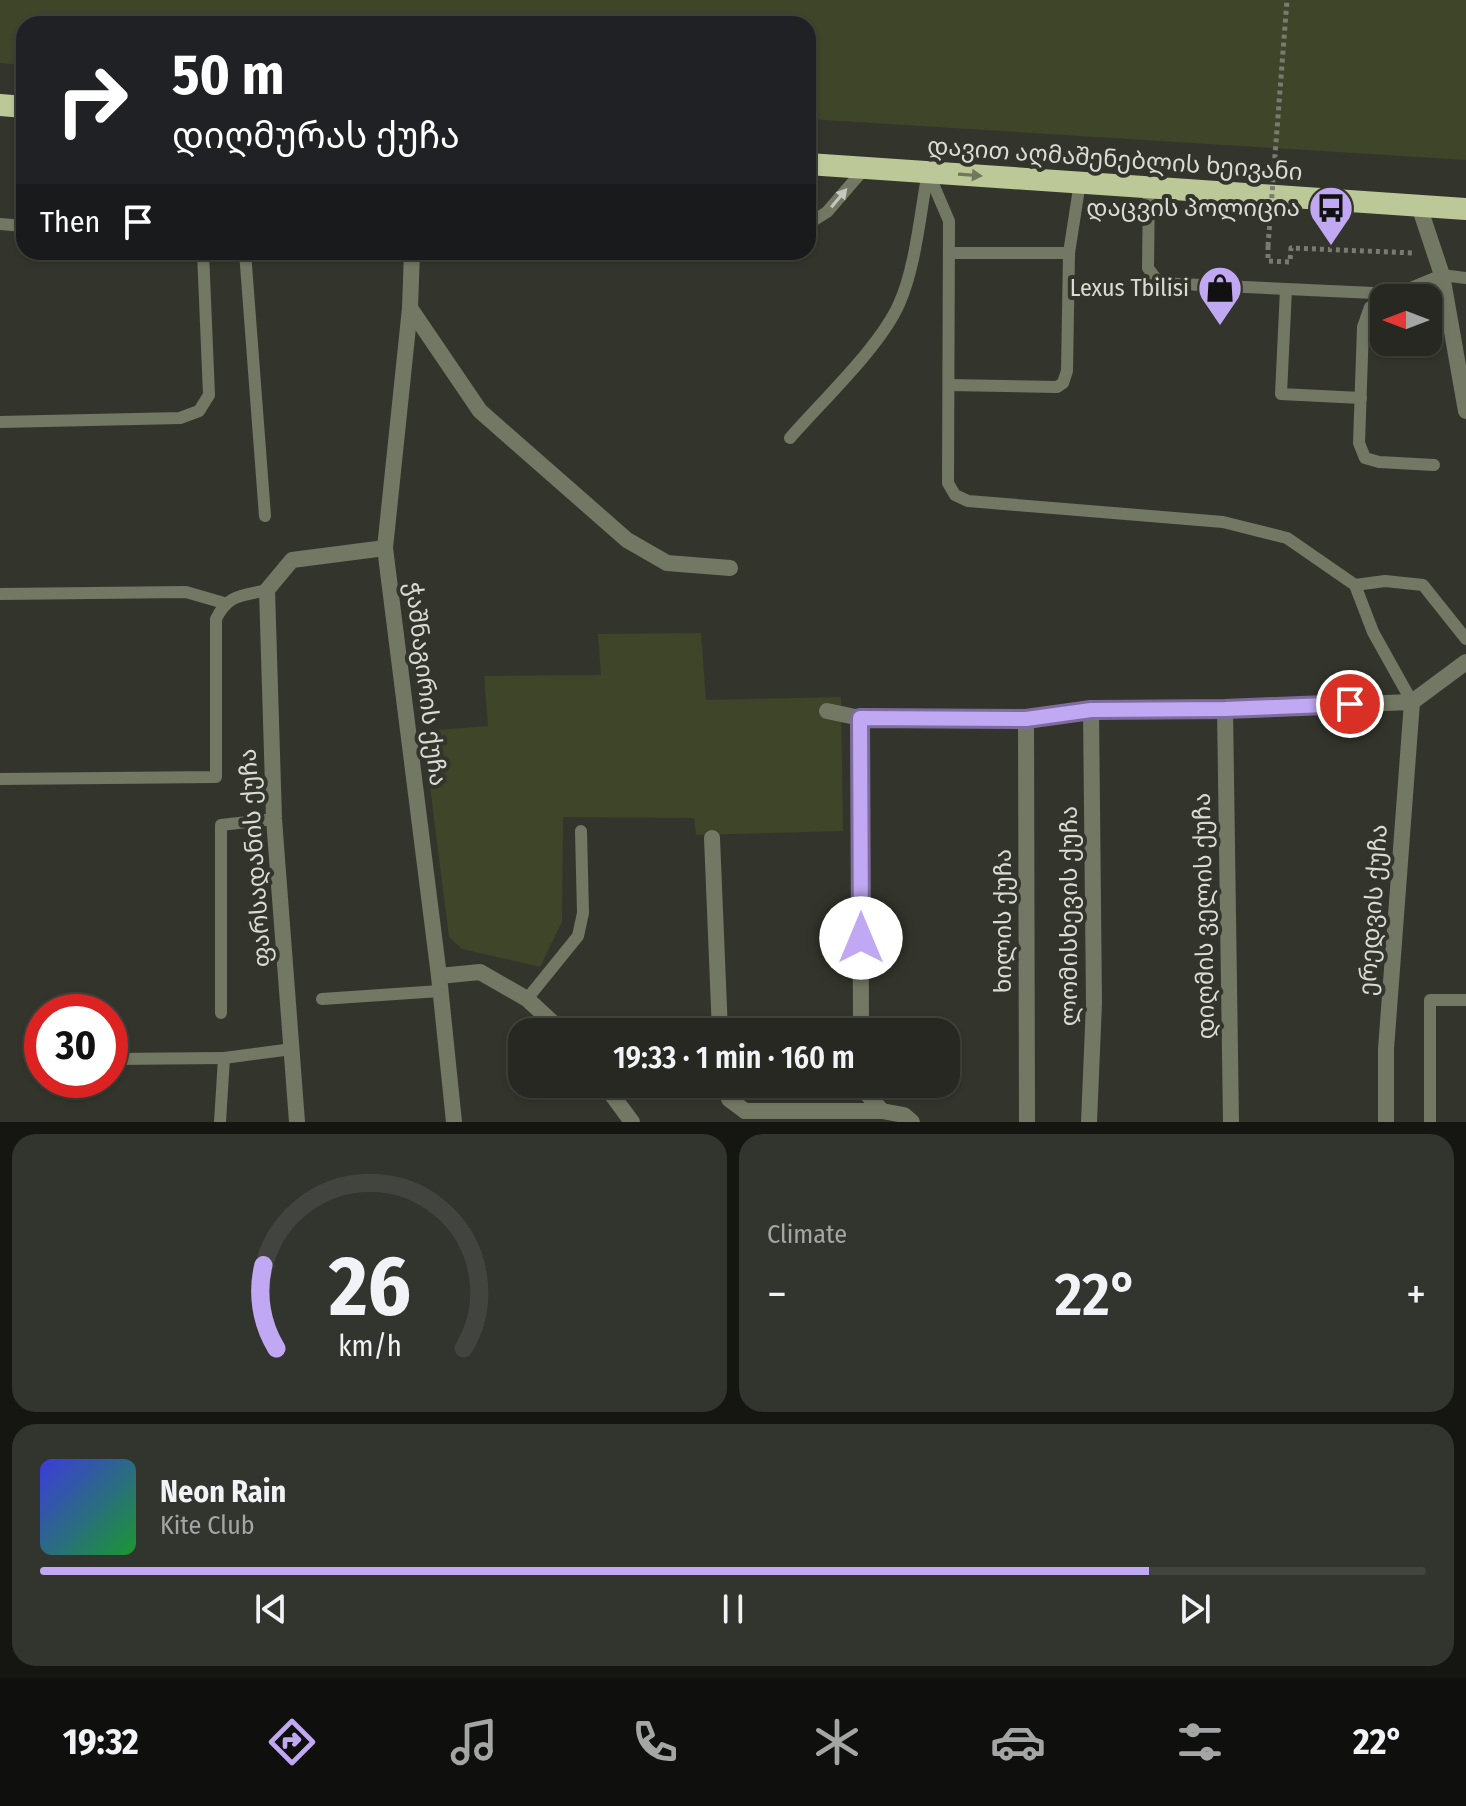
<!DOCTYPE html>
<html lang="en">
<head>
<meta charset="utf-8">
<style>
  :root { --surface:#262821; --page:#32342e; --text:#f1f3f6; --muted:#a4a6a5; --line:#42443f; --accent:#c1a8f3 }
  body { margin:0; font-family:"Fira Sans Condensed","Noto Sans Georgian",sans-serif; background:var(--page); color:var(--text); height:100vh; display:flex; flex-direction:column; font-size:30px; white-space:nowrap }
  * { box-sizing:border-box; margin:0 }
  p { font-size:26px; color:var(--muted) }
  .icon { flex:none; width:44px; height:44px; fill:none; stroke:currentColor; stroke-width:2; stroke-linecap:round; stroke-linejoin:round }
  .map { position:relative; height:1122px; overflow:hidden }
  .side { display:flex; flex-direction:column; gap:12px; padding:12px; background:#151612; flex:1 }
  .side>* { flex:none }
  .banner { position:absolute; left:16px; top:16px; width:800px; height:244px; border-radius:24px; box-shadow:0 2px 6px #0004,0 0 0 2px var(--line); background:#202124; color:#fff; overflow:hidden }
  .needle { width:52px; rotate:270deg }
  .tools { position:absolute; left:1370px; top:284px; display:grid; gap:16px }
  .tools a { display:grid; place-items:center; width:72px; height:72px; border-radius:16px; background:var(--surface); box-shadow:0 2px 6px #0004,0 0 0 2px var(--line); font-size:40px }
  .speed { position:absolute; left:24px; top:994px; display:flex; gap:16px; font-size:40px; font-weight:700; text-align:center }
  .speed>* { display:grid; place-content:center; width:104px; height:104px; border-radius:50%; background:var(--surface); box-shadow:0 2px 6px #0004,0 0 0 2px var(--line); line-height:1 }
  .speed .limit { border:12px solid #d22; background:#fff; color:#111 }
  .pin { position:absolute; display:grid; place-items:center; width:68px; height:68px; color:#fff; margin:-34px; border:4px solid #fff; border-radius:50%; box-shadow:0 2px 8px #0007 }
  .me { position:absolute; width:88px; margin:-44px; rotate:0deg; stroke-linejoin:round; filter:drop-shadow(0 0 6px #0008) }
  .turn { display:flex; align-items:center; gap:28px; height:168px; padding:0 24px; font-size:36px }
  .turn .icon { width:104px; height:104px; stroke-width:2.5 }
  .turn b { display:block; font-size:56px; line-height:68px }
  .then { display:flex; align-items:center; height:76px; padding:0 24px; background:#0003; gap:16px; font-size:30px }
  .big { font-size:60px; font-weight:600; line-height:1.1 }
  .side .widget { flex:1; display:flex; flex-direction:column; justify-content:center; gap:12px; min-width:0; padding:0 28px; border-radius:24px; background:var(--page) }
  .side .dial { align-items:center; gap:0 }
  .dial svg { height:208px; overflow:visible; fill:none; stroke:var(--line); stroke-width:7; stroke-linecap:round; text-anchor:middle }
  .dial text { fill:var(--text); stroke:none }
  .song { display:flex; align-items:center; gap:24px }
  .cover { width:96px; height:96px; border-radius:12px; background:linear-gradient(135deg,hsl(240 70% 55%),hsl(130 70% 35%)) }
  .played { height:8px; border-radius:4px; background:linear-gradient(90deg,var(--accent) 80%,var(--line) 80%) }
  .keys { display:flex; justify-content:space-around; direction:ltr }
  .heat { display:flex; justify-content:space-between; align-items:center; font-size:44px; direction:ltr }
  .side .tiles { flex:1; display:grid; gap:12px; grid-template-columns:1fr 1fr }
  .widget:last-child { grid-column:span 2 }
  .trip { position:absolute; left:508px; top:1018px; width:452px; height:80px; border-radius:24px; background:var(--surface); box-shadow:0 2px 6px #0004,0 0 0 2px var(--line); font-weight:600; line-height:80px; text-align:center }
  .tab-bar { display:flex; height:128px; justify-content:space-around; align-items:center; background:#0f100d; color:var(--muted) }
  .tab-bar .icon { width:56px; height:56px }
  .tab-bar .on { color:var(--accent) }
  .tab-bar b { font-size:36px; color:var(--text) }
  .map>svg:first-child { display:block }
  .green { fill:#3e4529 }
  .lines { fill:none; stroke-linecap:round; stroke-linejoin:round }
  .path { stroke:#797b73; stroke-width:5; stroke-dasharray:4 4; stroke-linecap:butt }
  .service { stroke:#727863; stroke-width:12 }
  .minor { stroke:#727863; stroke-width:16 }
  .trunk { stroke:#bcc898; stroke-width:22 }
  .path-bridge { stroke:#797b73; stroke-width:5; stroke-dasharray:4 4; stroke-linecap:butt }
  .oneway { fill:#71775d }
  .oneway2 { fill:#c4c7be }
  .route-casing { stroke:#7d6d9e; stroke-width:20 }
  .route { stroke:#c1a8f3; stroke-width:14 }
  .labels { text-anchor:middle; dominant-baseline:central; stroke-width:8; stroke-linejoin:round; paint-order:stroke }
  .street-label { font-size:24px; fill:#d9dbd5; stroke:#33352c }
  .poi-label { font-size:24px; fill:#d9dbd5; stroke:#33352c; text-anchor:end }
</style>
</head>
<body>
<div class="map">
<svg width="1466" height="1122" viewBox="0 0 1466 1122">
  <rect width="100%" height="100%" fill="#33352c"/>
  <g class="green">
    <polygon points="0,0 1466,0 1466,160 808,119 808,24 24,24 24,65 0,63"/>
    <polygon points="701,633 706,700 841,697 843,831 696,835 694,818 563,817 562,922 540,967 462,949 449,937 423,731 488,726 484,676 601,675 598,634"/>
  </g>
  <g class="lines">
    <polyline class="path" points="1268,246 1268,261 1290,262 1291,248 1414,253"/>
    <g class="service">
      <polyline points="928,172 949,221 948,483 955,495 968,501 1223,522 1287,538 1355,585 1373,632 1412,702"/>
      <polyline points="1149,187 1148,268 1159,283 1396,294 1388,298"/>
      <polyline points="0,224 24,226"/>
      <polyline points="808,224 827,212 865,168"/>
      <polyline points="245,252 265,516"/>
      <polyline points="950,253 1069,253"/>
      <polyline points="1286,289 1281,394 1361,398"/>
      <polyline points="1396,294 1442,275 1466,278"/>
      <polyline points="1384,300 1370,307 1363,327 1359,443 1365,458 1379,462 1434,465"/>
      <polyline points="949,385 1057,387 1063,383 1067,371 1069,253 1080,182"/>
      <polyline points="0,422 180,418 199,411 209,395 203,252"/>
      <path d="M790,438c32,-37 90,-91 109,-134 17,-38 21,-91 29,-132"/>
      <polyline points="1355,585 1385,581 1423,585 1466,639"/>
      <polyline points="0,594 186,592 224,603"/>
      <path d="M0,779l216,-2v-158c12,-25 26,-23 51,-29"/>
      <polyline points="322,999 440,991"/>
      <polyline points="527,999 578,936 583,913 581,831"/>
      <polyline points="221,1013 221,825 274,819"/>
      <polyline points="110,1059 224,1058"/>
      <polyline points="220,1122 224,1058 292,1049"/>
      <polyline points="1430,1122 1430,1000 1466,1000"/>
    </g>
    <g class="minor">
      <polyline points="1419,206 1442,275 1466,411"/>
      <polyline points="412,252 410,308 385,548 439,976 454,1122"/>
      <polyline points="410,308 480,411 627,540 667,563 730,568"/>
      <polyline points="1225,709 1231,1122"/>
      <polyline points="827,711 860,718 1026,719 1091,710 1225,709 1412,702 1466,662"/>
      <polyline points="860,718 861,1032"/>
      <polyline points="1026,719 1027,1122"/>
      <polyline points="712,838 720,1032"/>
      <polyline points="439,976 480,972 527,999 563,1032"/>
      <polyline points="604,1084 632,1122"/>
      <polyline points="725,1084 729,1099 745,1111"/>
      <polyline points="865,1084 868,1095 882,1111"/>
      <polyline points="745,1111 882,1111 904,1115 912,1122"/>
      <polyline points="297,1122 274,819 267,590 292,560 385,548"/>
      <polyline points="1089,1122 1094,1003 1091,710"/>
      <polyline points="1386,1122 1386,1049 1412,702"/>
    </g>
    <g class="trunk">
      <polyline points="0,105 24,107"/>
      <polyline points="808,164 1466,209"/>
    </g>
    <polyline class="path-bridge" points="1268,246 1287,0"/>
  </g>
  <defs><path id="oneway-solid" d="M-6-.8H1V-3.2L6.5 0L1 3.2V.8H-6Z" transform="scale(2)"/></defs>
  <use class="oneway" href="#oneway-solid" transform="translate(970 175) rotate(4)"/>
  <use class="oneway2" href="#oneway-solid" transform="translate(839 198) rotate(-50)"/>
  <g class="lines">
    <g class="route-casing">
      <polyline id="route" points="861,938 860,718 1026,719 1091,710 1225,709 1350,704"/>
    </g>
    <use href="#route" class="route"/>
  </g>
  <defs>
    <g id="bus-pin" transform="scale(2.3)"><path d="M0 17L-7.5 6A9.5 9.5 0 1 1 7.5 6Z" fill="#c1a8f3" stroke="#33352c"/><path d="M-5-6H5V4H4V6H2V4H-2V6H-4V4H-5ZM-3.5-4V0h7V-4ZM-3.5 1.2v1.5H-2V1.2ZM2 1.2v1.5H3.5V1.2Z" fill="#111"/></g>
    <g id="shop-pin" transform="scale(2.3)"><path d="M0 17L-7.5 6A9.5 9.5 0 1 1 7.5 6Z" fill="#c1a8f3" stroke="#33352c"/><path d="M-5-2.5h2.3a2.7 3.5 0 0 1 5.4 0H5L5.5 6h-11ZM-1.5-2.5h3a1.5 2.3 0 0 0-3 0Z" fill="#111"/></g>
  </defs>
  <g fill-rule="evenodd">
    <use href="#bus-pin" x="1331" y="208"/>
    <use href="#shop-pin" x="1220" y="288"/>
  </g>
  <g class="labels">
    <g class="street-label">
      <text transform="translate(1115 159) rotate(4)">დავით აღმაშენებლის ხეივანი</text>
      <text transform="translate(426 684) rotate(83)">ჭაშნაგირის ქუჩა</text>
      <text transform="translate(255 858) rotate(-94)">ფარსადანის ქუჩა</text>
      <text transform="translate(1373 910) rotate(-86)">ერედვის ქუჩა</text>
      <text transform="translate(1069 916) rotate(-90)">ლომისხევის ქუჩა</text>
      <text transform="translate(1204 916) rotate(-91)">დიღმის ველის ქუჩა</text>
      <text transform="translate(1003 921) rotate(-90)">ხილის ქუჩა</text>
    </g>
    <g class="poi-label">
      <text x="1300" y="208">დაცვის პოლიცია</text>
      <text x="1189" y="288">Lexus Tbilisi</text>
    </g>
  </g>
</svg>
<div class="tools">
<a><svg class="needle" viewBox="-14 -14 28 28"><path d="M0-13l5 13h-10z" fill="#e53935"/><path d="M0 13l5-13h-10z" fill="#a4a6a5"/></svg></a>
</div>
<div class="speed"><div class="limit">30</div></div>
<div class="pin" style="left:1350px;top:704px;background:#d93025"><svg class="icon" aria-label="arrive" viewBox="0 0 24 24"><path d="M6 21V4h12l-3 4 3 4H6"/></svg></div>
<svg class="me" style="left:861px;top:938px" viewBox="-20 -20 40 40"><circle r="19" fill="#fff"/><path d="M0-13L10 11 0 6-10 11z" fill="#c1a8f3"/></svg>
<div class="trip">19:33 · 1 min · 160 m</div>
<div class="banner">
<div class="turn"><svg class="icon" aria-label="right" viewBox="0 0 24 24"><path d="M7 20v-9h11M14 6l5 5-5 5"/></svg><div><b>50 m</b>დიღმურას ქუჩა</div></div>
<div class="then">Then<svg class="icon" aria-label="arrive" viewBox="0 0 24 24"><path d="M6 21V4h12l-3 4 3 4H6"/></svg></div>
</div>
</div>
<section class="side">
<div class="tiles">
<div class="widget dial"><svg viewBox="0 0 100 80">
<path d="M14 69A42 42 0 1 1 86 69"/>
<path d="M14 69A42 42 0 0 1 9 37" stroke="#c1a8f3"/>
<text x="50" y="56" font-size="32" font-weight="700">26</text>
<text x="50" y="72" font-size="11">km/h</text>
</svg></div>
<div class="widget"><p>Climate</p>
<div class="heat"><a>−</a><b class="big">22°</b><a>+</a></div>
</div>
<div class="widget">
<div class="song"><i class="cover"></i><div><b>Neon Rain</b><p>Kite Club</p></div></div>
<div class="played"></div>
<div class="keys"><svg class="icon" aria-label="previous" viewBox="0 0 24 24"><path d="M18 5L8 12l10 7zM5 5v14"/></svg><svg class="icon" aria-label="pause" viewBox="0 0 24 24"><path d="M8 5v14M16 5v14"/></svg><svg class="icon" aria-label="next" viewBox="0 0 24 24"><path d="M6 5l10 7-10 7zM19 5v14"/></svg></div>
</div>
</div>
</section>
<nav class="tab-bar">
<b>19:32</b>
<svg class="icon on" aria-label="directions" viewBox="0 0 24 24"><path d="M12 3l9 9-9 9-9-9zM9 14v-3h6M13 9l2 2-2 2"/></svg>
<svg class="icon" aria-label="music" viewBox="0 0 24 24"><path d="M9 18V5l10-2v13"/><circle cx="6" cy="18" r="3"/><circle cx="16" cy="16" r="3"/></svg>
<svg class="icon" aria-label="phone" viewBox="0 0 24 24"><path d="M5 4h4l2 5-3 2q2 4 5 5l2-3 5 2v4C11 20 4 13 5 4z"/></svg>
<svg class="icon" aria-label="climate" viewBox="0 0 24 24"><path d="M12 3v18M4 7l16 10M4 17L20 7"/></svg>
<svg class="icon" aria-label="car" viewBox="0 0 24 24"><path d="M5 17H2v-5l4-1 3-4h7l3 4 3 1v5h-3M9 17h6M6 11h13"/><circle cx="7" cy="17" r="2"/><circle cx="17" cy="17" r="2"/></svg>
<svg class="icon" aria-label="filters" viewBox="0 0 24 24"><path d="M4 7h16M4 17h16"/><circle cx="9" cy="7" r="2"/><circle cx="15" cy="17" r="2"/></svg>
<b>22°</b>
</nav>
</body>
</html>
